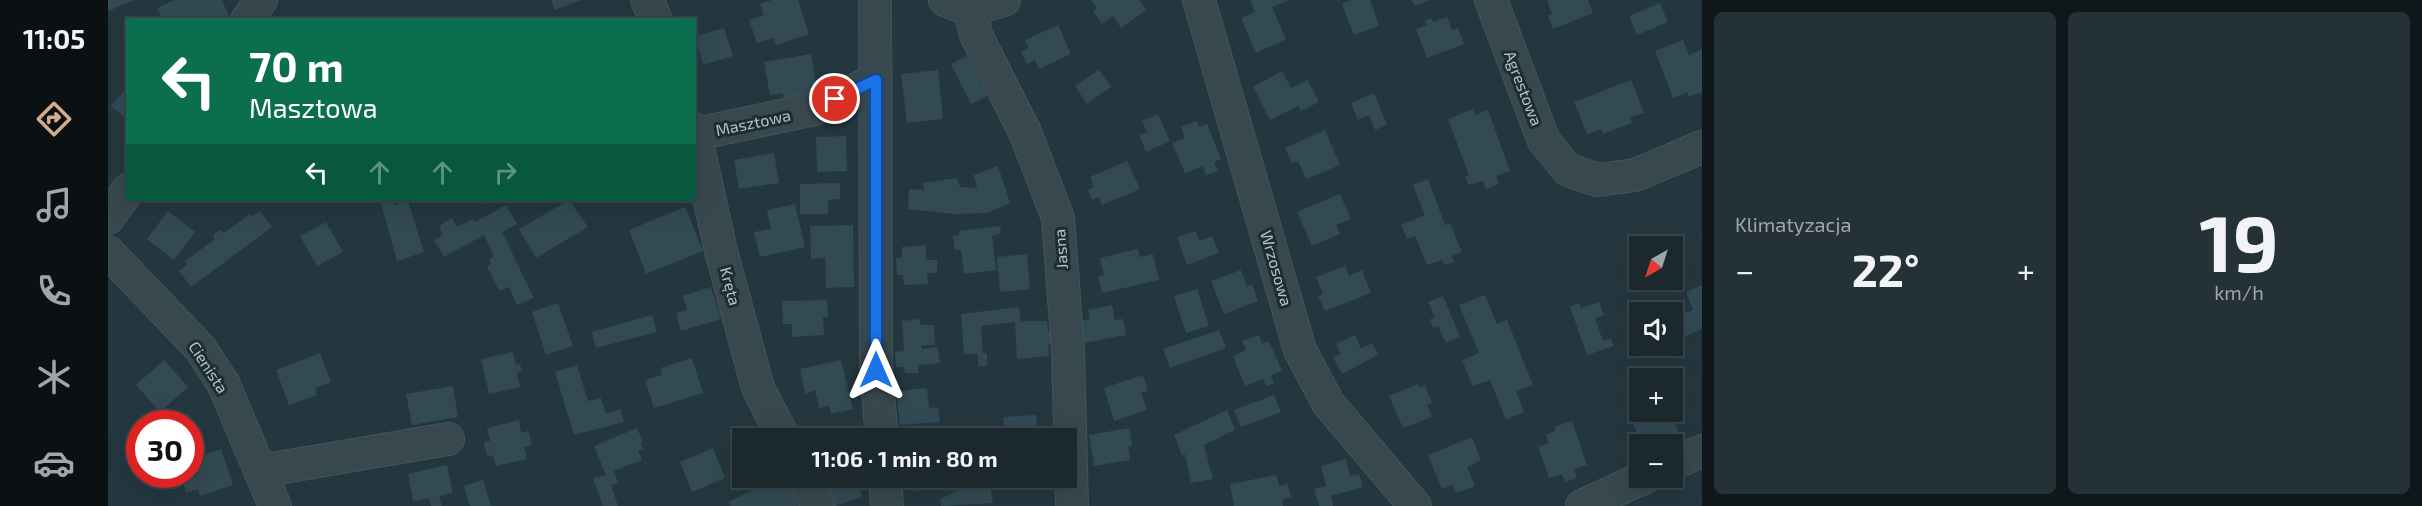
<!DOCTYPE html>
<html lang="pl">
<head>
<meta charset="utf-8">
<style>
  :root { --surface:#1b292f; --page:#243137; --text:#f1f3f6; --muted:#a0a6aa; --line:#39454b; --accent:#d6ab8b }
  body { margin:0; font-family:"Exo 2",sans-serif; background:var(--page); color:var(--text); height:100vh; display:flex; flex-direction:column; font-size:22px; white-space:nowrap }
  * { box-sizing:border-box; margin:0 }
  p { font-size:20px; color:var(--muted) }
  .icon { flex:none; width:33px; height:33px; fill:none; stroke:currentColor; stroke-width:2; stroke-linecap:round; stroke-linejoin:round }
  .map { position:relative; flex:1; overflow:hidden }
  .drawer { display:flex; flex-direction:column; gap:12px; padding:12px; background:#0f171a; width:720px }
  .drawer>* { flex:none }
  .banner { position:absolute; left:18px; top:18px; width:570px; height:183px; border-radius:0px; box-shadow:0 6px 24px #0002,0 0 0 2px var(--line); background:#0b6e4f; color:#fff; overflow:hidden }
  .needle { width:39px; rotate:219deg }
  .controls { position:absolute; left:1521px; top:236px; display:grid; gap:12px }
  .controls a { display:grid; place-items:center; width:54px; height:54px; border-radius:0px; background:var(--surface); box-shadow:0 6px 24px #0002,0 0 0 2px var(--line); font-size:30px }
  .speed { position:absolute; left:18px; top:410px; display:flex; gap:12px; font-size:30px; font-weight:700; text-align:center }
  .speed>* { display:grid; place-content:center; width:78px; height:78px; border-radius:50%; background:var(--surface); box-shadow:0 6px 24px #0002,0 0 0 2px var(--line); line-height:1 }
  .speed .limit { border:9px solid #d22; background:#fff; color:#111 }
  .pin { position:absolute; display:grid; place-items:center; width:51px; height:51px; color:#fff; margin:-26px; border:3px solid #fff; border-radius:50%; box-shadow:0 2px 6px #0007 }
  .me { position:absolute; width:66px; margin:-33px; rotate:0deg; stroke-linejoin:round; filter:drop-shadow(0 0 4px #0008) }
  .turn { display:flex; align-items:center; gap:21px; height:126px; padding:0 24px; font-size:27px }
  .turn .icon { width:78px; height:78px; stroke-width:2.5 }
  .turn b { display:block; font-size:42px; line-height:51px }
  .lanes { display:flex; align-items:center; height:57px; padding:0 24px; background:#0003; justify-content:center; gap:30px; direction:ltr }
  .lanes .off { opacity:.35 }
  .big { font-size:45px; font-weight:700; line-height:1.1 }
  .drawer .widget { flex:1; display:flex; flex-direction:column; justify-content:center; gap:9px; min-width:0; padding:0 21px; border-radius:9px; background:var(--page) }
  .drawer .dial { align-items:center; gap:0 }
  .dial b { font-size:78px; line-height:1 }
  .heat { display:flex; justify-content:space-between; align-items:center; font-size:33px; direction:ltr }
  .drawer .tiles { flex:1; display:grid; gap:12px; grid-template-columns:repeat(2,1fr) }
  .trip { position:absolute; left:624px; top:428px; width:345px; height:60px; border-radius:0px; background:var(--surface); box-shadow:0 6px 24px #0002,0 0 0 2px var(--line); font-weight:700; line-height:60px; text-align:center }
  main { display:flex; flex:1; min-height:0 }
  .dock { display:flex; flex-direction:column; width:108px; justify-content:space-around; align-items:center; background:#0b1013; color:var(--muted) }
  .dock .icon { width:42px; height:42px }
  .dock .current { color:var(--accent) }
  .dock b { font-size:27px; color:var(--text) }
  .map>svg:first-child { display:block }
  .building { fill:#324a54 }
  .lines { fill:none; stroke-linecap:round; stroke-linejoin:round }
  .minor-casing { stroke:#44545b; stroke-width:34 }
  .minor { stroke:#38484f; stroke-width:32 }
  .route-casing { stroke:#114b97; stroke-width:15 }
  .route { stroke:#1a73e8; stroke-width:10 }
  .labels { text-anchor:middle; dominant-baseline:central; stroke-width:6; stroke-linejoin:round; paint-order:stroke }
  .street-label { font-size:16px; fill:#b4c3ca; stroke:#1d2d34 }
</style>
</head>
<body>
<main>
<nav class="dock">
<b>11:05</b>
<svg class="icon current" aria-label="directions" viewBox="0 0 24 24"><path d="M12 3l9 9-9 9-9-9zM9 14v-3h6M13 9l2 2-2 2"/></svg>
<svg class="icon" aria-label="music" viewBox="0 0 24 24"><path d="M9 18V5l10-2v13"/><circle cx="6" cy="18" r="3"/><circle cx="16" cy="16" r="3"/></svg>
<svg class="icon" aria-label="phone" viewBox="0 0 24 24"><path d="M5 4h4l2 5-3 2q2 4 5 5l2-3 5 2v4C11 20 4 13 5 4z"/></svg>
<svg class="icon" aria-label="climate" viewBox="0 0 24 24"><path d="M12 3v18M4 7l16 10M4 17L20 7"/></svg>
<svg class="icon" aria-label="car" viewBox="0 0 24 24"><path d="M5 17H2v-5l4-1 3-4h7l3 4 3 1v5h-3M9 17h6M6 11h13"/><circle cx="7" cy="17" r="2"/><circle cx="17" cy="17" r="2"/></svg>
</nav>
<div class="map">
<svg width="1594" height="506" viewBox="0 0 1594 506">
  <rect width="100%" height="100%" fill="#24373f"/>
  <g class="building">
    <polygon points="0,0 26,0 0,11"/>
    <polygon points="67,0 114,0 121,17 55,20 49,8"/>
    <polygon points="443,0 473,0 447,10"/>
    <polygon points="664,0 690,0 701,34 668,45 666,38 649,43 641,20 656,15 652,4"/>
    <polygon points="983,0 1031,0 1038,10 1013,28 1005,16 994,24 985,11 989,8"/>
    <polygon points="1142,0 1181,0 1164,7 1178,39 1148,53 1133,18 1147,12"/>
    <polygon points="1243,0 1262,0 1271,26 1246,35 1234,4"/>
    <polygon points="1304,0 1322,0 1307,6"/>
    <polygon points="1439,0 1480,0 1485,13 1445,29 1440,15 1444,14"/>
    <polygon points="1552,3 1560,22 1529,35 1521,16"/>
    <polygon points="1339,17 1344,30 1350,28 1356,44 1319,58 1308,29 1319,25 1317,21 1324,18 1325,22"/>
    <polygon points="950,25 963,54 931,69 927,60 919,64 913,52 921,47 917,40"/>
    <polygon points="616,28 625,56 595,65 587,36"/>
    <polygon points="1575,40 1581,55 1594,49 1594,92 1581,97 1579,92 1565,98 1547,51"/>
    <polygon points="703,54 710,95 676,100 675,93 662,95 656,62"/>
    <polygon points="859,56 879,96 863,104 843,64"/>
    <polygon points="830,70 835,119 799,123 793,74"/>
    <polygon points="991,70 1003,87 979,104 967,86"/>
    <polygon points="1174,71 1183,88 1199,80 1211,102 1193,111 1190,106 1162,120 1145,87"/>
    <polygon points="1523,80 1536,113 1522,117 1524,123 1495,134 1493,129 1479,134 1466,102"/>
    <polygon points="20,87 20,120 3,106"/>
    <polygon points="1266,93 1279,125 1267,130 1261,115 1250,120 1243,103"/>
    <polygon points="1365,109 1367,115 1380,110 1402,171 1388,176 1391,184 1378,189 1375,181 1360,185 1357,176 1361,175 1340,119"/>
    <polygon points="1050,114 1062,141 1038,152 1031,135 1039,132 1034,121"/>
    <polygon points="1089,121 1091,127 1099,124 1113,159 1106,162 1110,171 1098,175 1095,166 1077,173 1064,143 1077,138 1073,127"/>
    <polygon points="1217,130 1232,165 1198,179 1190,161 1184,163 1177,148"/>
    <polygon points="738,136 739,171 709,172 708,137"/>
    <polygon points="666,153 671,183 631,189 626,160"/>
    <polygon points="1019,161 1032,189 994,205 991,197 984,200 980,190 986,187 982,177"/>
    <polygon points="890,166 902,203 880,213 846,214 800,209 801,189 817,190 814,183 849,178 852,187 869,188 866,175"/>
    <polygon points="1320,179 1337,225 1342,224 1354,252 1344,256 1346,262 1337,265 1334,260 1319,265 1307,236 1299,239 1293,225 1317,215 1305,185"/>
    <polygon points="732,183 732,199 720,200 720,214 692,214 692,184"/>
    <polygon points="1232,194 1243,219 1228,225 1232,234 1204,246 1189,212"/>
    <polygon points="272,200 286,200 287,205 300,201 316,252 289,261"/>
    <polygon points="373,200 387,200 375,204"/>
    <polygon points="461,200 480,227 428,258 411,229"/>
    <polygon points="687,204 697,247 652,257 646,232 663,229 659,210"/>
    <polygon points="398,205 409,224 394,232 426,298 409,305 401,287 391,291 379,266 383,264 381,259 386,256 376,235 336,257 326,240 335,235 331,226 344,218 349,227 365,219 367,222"/>
    <polygon points="577,207 595,251 538,274 521,230"/>
    <polygon points="60,211 87,232 66,260 39,239"/>
    <polygon points="152,211 164,227 83,287 71,271 79,265 77,261 107,239 105,235 113,230 116,233 142,214 144,216"/>
    <polygon points="218,222 235,252 209,266 192,236"/>
    <polygon points="745,225 746,287 718,288 717,258 703,259 702,226"/>
    <polygon points="892,226 893,233 884,236 888,270 856,274 853,250 847,250 845,236 851,235 851,231"/>
    <polygon points="1088,231 1091,241 1104,236 1111,253 1079,265 1069,237"/>
    <polygon points="818,245 818,260 829,260 829,273 819,273 820,284 796,285 795,275 789,275 788,258 794,258 794,247"/>
    <polygon points="1030,249 1032,257 1045,254 1051,280 994,293 990,277 996,275 992,258"/>
    <polygon points="919,254 922,289 892,292 889,257"/>
    <polygon points="1237,266 1241,276 1254,270 1263,293 1217,311 1210,296 1215,294 1208,277"/>
    <polygon points="1133,270 1139,286 1144,284 1150,301 1116,314 1103,281"/>
    <polygon points="1594,285 1594,329 1578,336 1569,316 1585,310 1578,292"/>
    <polygon points="603,287 613,319 573,331 568,313 579,310 575,296"/>
    <polygon points="1089,289 1101,326 1078,333 1066,296"/>
    <polygon points="1377,295 1389,324 1399,320 1425,385 1408,391 1416,412 1398,420 1382,380 1365,386 1354,360 1371,353 1351,305"/>
    <polygon points="1335,296 1352,337 1338,343 1330,326 1325,328 1322,319 1327,318 1320,302"/>
    <polygon points="719,300 720,317 715,317 716,335 684,337 684,324 675,324 674,301"/>
    <polygon points="1491,302 1496,315 1487,319 1495,341 1503,338 1506,346 1479,355 1462,307 1472,303 1473,308"/>
    <polygon points="450,303 465,346 438,355 424,312"/>
    <polygon points="1004,305 1007,320 1015,319 1018,335 976,343 972,321 982,319 980,310"/>
    <polygon points="911,307 913,321 939,321 940,332 946,331 947,344 940,345 941,356 909,359 907,322 873,326 875,353 879,353 879,366 870,366 870,354 856,354 853,314"/>
    <polygon points="544,315 549,332 488,348 484,332"/>
    <polygon points="812,319 812,325 826,325 827,345 813,345 814,349 830,347 832,363 810,365 810,373 797,373 796,367 788,367 787,352 796,351 794,321"/>
    <polygon points="1111,330 1118,348 1062,368 1055,349"/>
    <polygon points="1151,335 1154,344 1161,341 1174,371 1163,375 1166,383 1158,386 1155,379 1137,386 1125,356 1138,350 1134,341"/>
    <polygon points="1247,335 1253,349 1264,343 1270,355 1234,374 1225,357 1233,354 1228,344"/>
    <polygon points="405,352 408,365 412,364 414,371 409,372 412,387 381,394 373,359"/>
    <polygon points="212,353 223,382 207,388 209,395 181,405 168,370"/>
    <polygon points="584,358 595,393 546,408 537,380 554,375 552,368"/>
    <polygon points="56,360 80,387 52,412 28,385"/>
    <polygon points="733,360 745,409 723,414 721,406 711,408 707,390 697,394 692,369"/>
    <polygon points="469,365 480,401 493,398 498,414 513,409 516,422 466,435 447,372"/>
    <polygon points="1035,375 1040,391 1033,393 1039,410 1006,421 996,388"/>
    <polygon points="1310,384 1312,388 1317,386 1324,403 1319,404 1324,417 1295,428 1281,396"/>
    <polygon points="345,386 350,417 304,425 298,394"/>
    <polygon points="819,388 821,408 830,407 832,422 792,425 788,391"/>
    <polygon points="1532,392 1532,411 1563,411 1570,432 1558,437 1560,444 1548,444 1547,440 1533,444 1518,405 1526,402 1523,395"/>
    <polygon points="1166,395 1173,412 1133,427 1126,410"/>
    <polygon points="1119,410 1127,430 1096,445 1105,479 1083,483 1077,454 1074,456 1066,435"/>
    <polygon points="928,415 929,431 936,431 936,438 897,438 895,417"/>
    <polygon points="411,420 413,433 421,431 424,445 416,447 419,459 388,466 385,455 379,457 376,442 382,441 379,428"/>
    <polygon points="1464,421 1479,465 1466,469 1469,478 1457,482 1454,474 1441,478 1430,447 1441,443 1438,435 1448,431 1446,427"/>
    <polygon points="654,426 661,438 631,438"/>
    <polygon points="529,428 535,442 533,443 535,449 530,450 534,460 506,471 510,483 503,485 510,506 495,506 485,478 498,475 486,446"/>
    <polygon points="1021,428 1024,446 1020,446 1022,460 986,466 981,435"/>
    <polygon points="1364,437 1373,460 1359,467 1367,486 1348,493 1345,485 1334,489 1320,455"/>
    <polygon points="605,448 617,478 584,492 572,462"/>
    <polygon points="113,449 125,485 92,496 90,489 78,493 72,474 82,474 82,459"/>
    <polygon points="1238,459 1242,476 1251,474 1255,487 1223,496 1225,506 1211,506 1206,489 1218,486 1213,466"/>
    <polygon points="339,465 345,493 331,496 334,506 323,506 321,498 305,501 300,474"/>
    <polygon points="1168,475 1171,486 1180,484 1183,497 1174,499 1175,506 1126,506 1122,484"/>
    <polygon points="672,477 677,477 691,506 623,506 620,502"/>
    <polygon points="732,477 747,477 754,497 727,506 718,506 710,487"/>
    <polygon points="795,477 838,477 840,486 804,491 802,479 796,480"/>
    <polygon points="375,480 383,506 362,506 356,486"/>
    <polygon points="866,480 866,483 881,480 885,503 833,506 832,499 854,489 853,483"/>
  </g>
  <g class="lines">
    <g class="minor-casing">
      <g id="minor">
        <polyline points="539,0 548,20"/>
        <polyline points="767,0 768,370 774,438"/>
        <polyline points="837,0 862,10 896,0"/>
        <polyline points="1091,0 1192,350 1220,403 1307,506"/>
        <polyline points="1383,0 1436,141 1460,170 1490,180 1527,175 1594,147"/>
        <polyline points="862,10 868,35 917,132 950,218 960,351 964,506"/>
        <polyline points="139,20 153,0"/>
        <polyline points="586,129 613,251 650,388 676,438"/>
        <polyline points="588,134 706,109 768,80"/>
        <polyline points="0,218 20,190"/>
        <polyline points="0,252 92,348 115,383 167,506"/>
        <polyline points="1564,464 1594,451"/>
        <polyline points="152,471 340,439"/>
        <polyline points="696,477 710,506"/>
        <polyline points="777,477 779,506"/>
        <polyline points="1474,506 1537,477"/>
      </g>
    </g>
    <use href="#minor" class="minor"/>
  </g>
  <g class="lines">
    <g class="route-casing">
      <polyline id="route" points="727,99 768,80 768,370"/>
    </g>
    <use href="#route" class="route"/>
  </g>
  <g class="labels">
    <g class="street-label">
      <text transform="translate(1416 88) rotate(69)">Agrestowa</text>
      <text transform="translate(645 122) rotate(-12)">Masztowa</text>
      <text transform="translate(952 249) rotate(-94)">Jasna</text>
      <text transform="translate(1169 268) rotate(74)">Wrzosowa</text>
      <text transform="translate(623 286) rotate(75)">Kręta</text>
      <text transform="translate(101 367) rotate(57)">Cienista</text>
    </g>
  </g>
</svg>
<div class="controls">
<a><svg class="needle" viewBox="-14 -14 28 28"><path d="M0-13l5 13h-10z" fill="#e53935"/><path d="M0 13l5-13h-10z" fill="#a0a6aa"/></svg></a>
<a><svg class="icon" aria-label="sound" viewBox="0 0 24 24"><path d="M4 9h4l5-4v14l-5-4H4zM17 9q2 3 0 6"/></svg></a>
<a>+</a>
<a>−</a>
</div>
<div class="speed"><div class="limit">30</div></div>
<div class="pin" style="left:727px;top:99px;background:#d93025"><svg class="icon" aria-label="arrive" viewBox="0 0 24 24"><path d="M6 21V4h12l-3 4 3 4H6"/></svg></div>
<svg class="me" style="left:768px;top:370px" viewBox="-20 -20 40 40"><path d="M0-17L14 15 0 8-14 15z" fill="#1a73e8" stroke="#fff" stroke-width="4"/></svg>
<div class="trip">11:06 · 1 min · 80 m</div>
<div class="banner">
<div class="turn"><svg class="icon" aria-label="left" viewBox="0 0 24 24"><path d="M17 20v-9H6M10 6l-5 5 5 5"/></svg><div><b>70 m</b>Masztowa</div></div>
<div class="lanes"><svg class="icon" aria-label="left" viewBox="0 0 24 24"><path d="M17 20v-9H6M10 6l-5 5 5 5"/></svg><svg class="icon off" aria-label="ahead" viewBox="0 0 24 24"><path d="M12 20V5M6 11l6-6 6 6"/></svg><svg class="icon off" aria-label="ahead" viewBox="0 0 24 24"><path d="M12 20V5M6 11l6-6 6 6"/></svg><svg class="icon off" aria-label="right" viewBox="0 0 24 24"><path d="M7 20v-9h11M14 6l5 5-5 5"/></svg></div>
</div>
</div>
<section class="drawer">
<div class="tiles">
<div class="widget"><p>Klimatyzacja</p>
<div class="heat"><a>−</a><b class="big">22°</b><a>+</a></div>
</div>
<div class="widget dial"><b>19</b><p>km/h</p></div>
</div>
</section>
</main>
</body>
</html>
